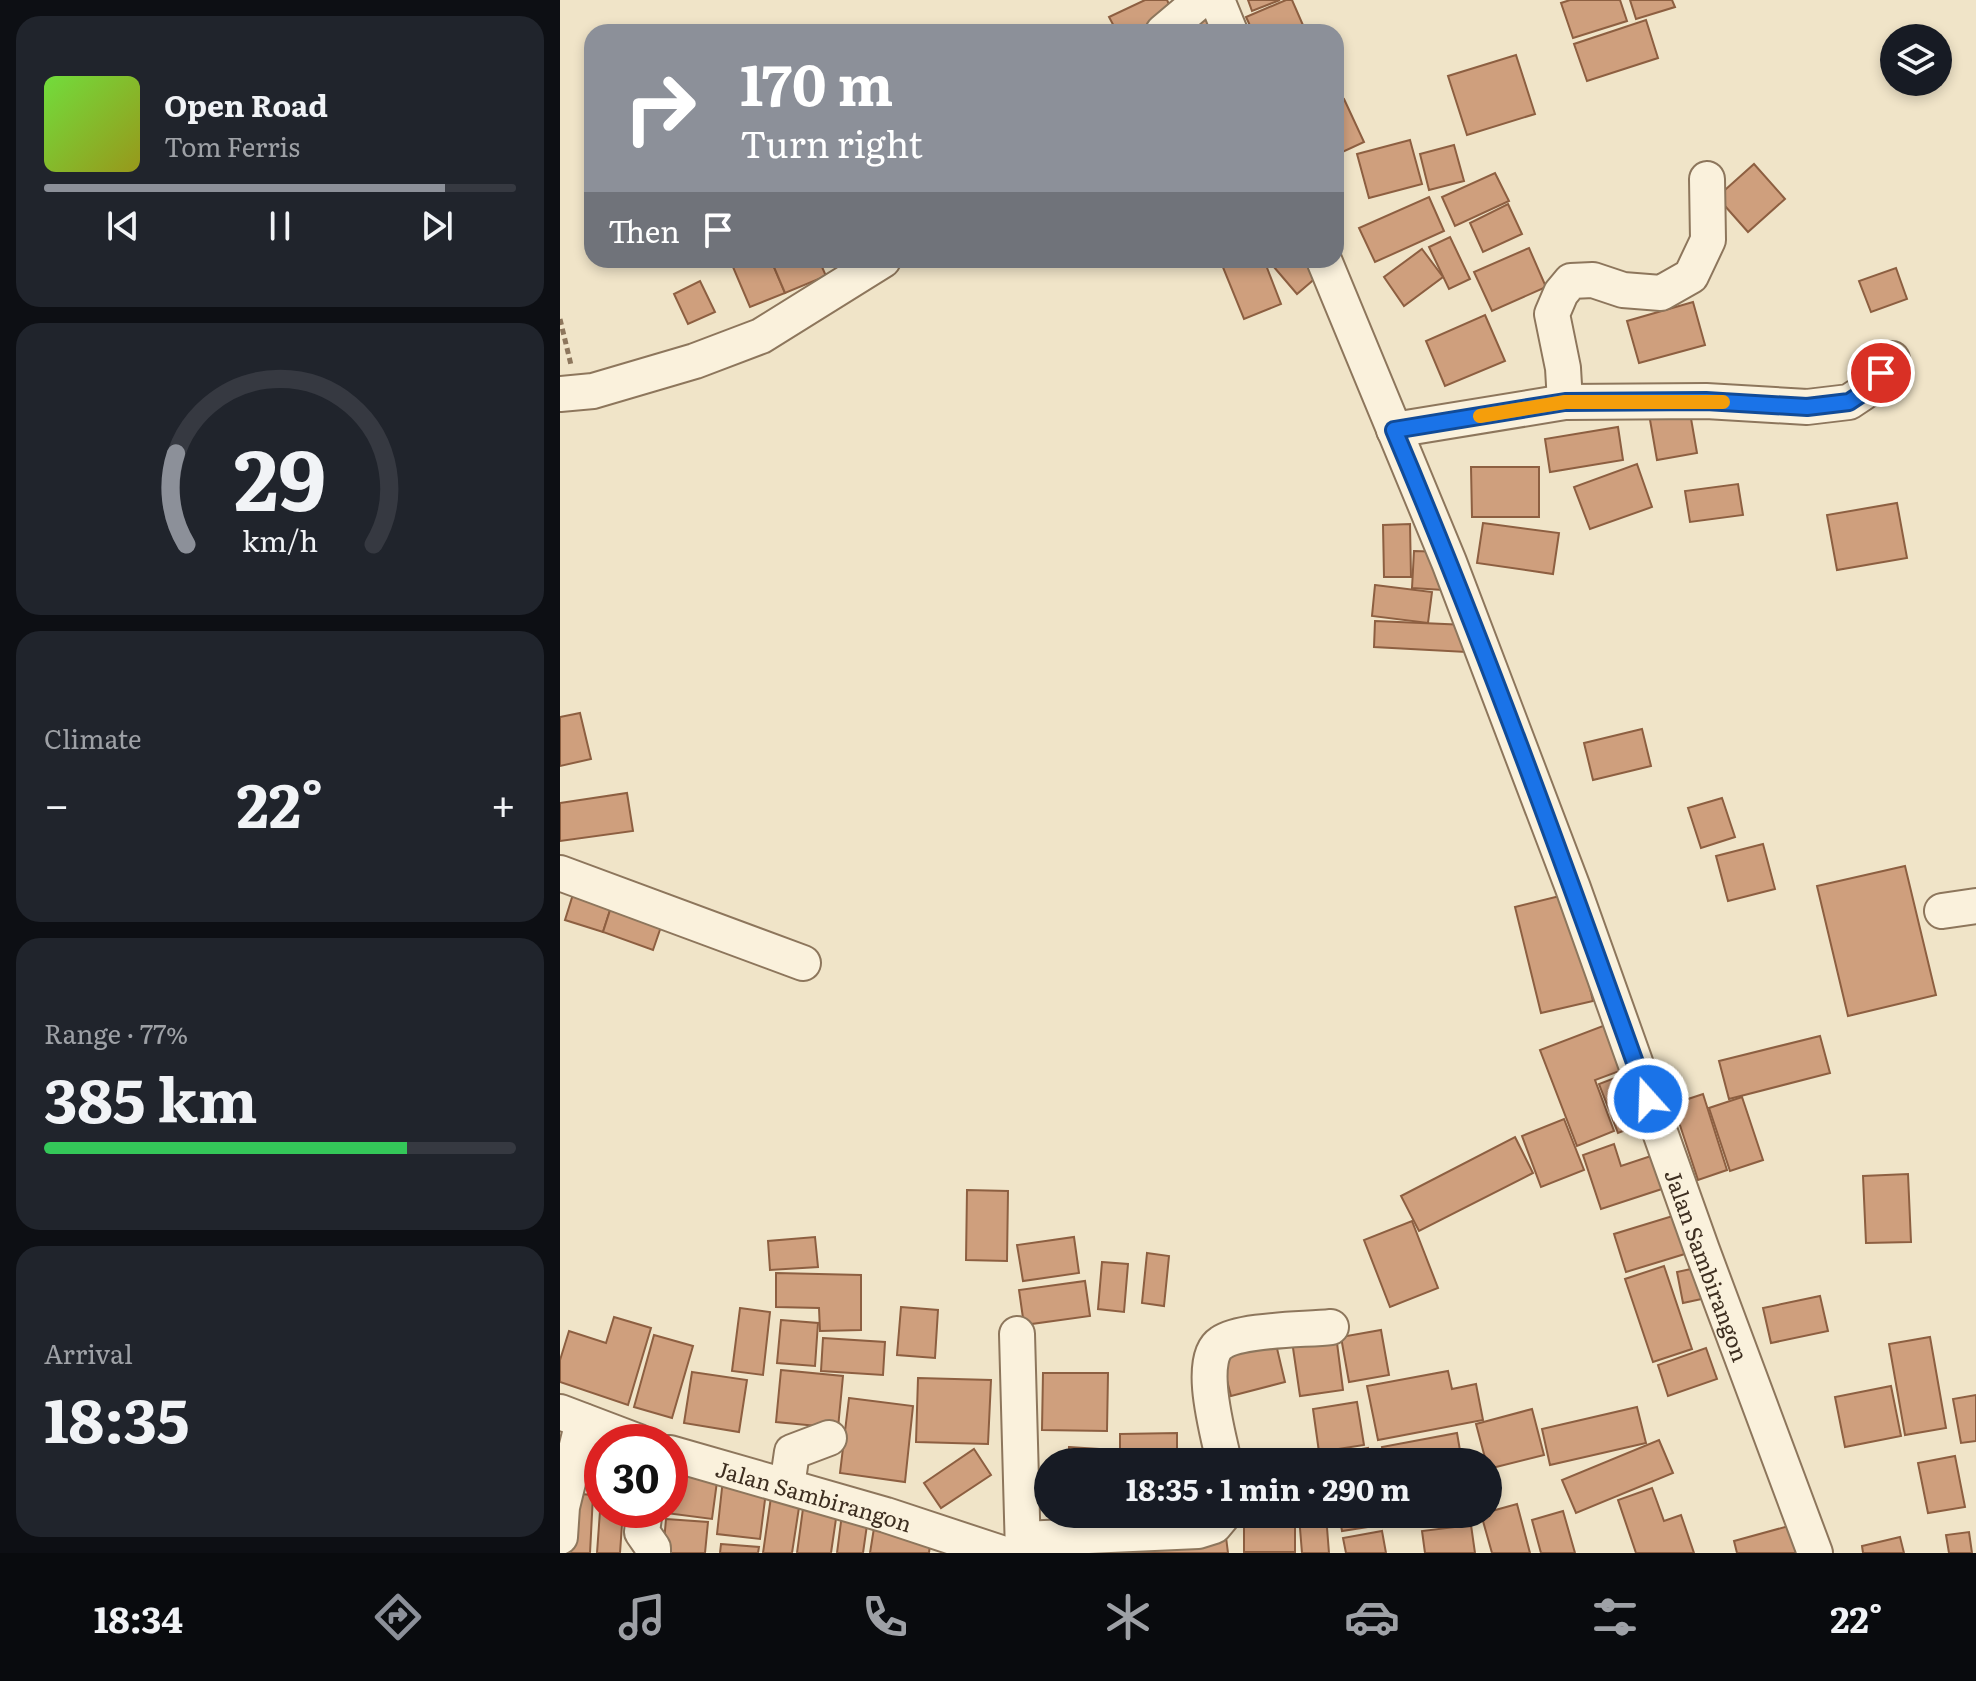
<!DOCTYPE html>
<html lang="en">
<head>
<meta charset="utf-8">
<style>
  :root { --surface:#171b24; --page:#20242c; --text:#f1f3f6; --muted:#9ea1a6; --line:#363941; --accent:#8c9099 }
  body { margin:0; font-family:Literata,serif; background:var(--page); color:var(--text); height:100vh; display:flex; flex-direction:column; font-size:30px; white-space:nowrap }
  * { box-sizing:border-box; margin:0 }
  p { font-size:26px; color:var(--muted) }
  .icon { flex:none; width:44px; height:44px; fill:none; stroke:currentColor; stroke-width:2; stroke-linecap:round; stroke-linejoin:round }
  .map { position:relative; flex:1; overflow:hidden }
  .sheet { display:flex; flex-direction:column; gap:16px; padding:16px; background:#0d0f14; width:560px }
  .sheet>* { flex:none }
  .hud { position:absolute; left:24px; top:24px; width:760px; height:244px; border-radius:24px; box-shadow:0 4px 12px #0003; background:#8c9099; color:#fff; overflow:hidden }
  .controls { position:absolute; left:1320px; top:24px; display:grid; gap:16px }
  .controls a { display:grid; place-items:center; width:72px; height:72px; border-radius:50%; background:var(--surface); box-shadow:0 4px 12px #0003; font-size:40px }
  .speed { position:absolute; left:24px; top:1424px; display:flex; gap:16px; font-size:40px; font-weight:700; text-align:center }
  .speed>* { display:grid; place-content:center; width:104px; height:104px; border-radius:50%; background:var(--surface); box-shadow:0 4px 12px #0003; line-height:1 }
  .speed .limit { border:12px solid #d22; background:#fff; color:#111 }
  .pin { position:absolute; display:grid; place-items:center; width:68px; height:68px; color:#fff; margin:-34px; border:4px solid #fff; border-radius:50%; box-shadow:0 2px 8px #0007 }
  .me { position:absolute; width:88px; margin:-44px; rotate:340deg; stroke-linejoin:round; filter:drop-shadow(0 0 6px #0008) }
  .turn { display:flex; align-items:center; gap:28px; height:168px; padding:0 24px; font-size:36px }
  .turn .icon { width:104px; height:104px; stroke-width:2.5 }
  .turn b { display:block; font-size:56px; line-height:68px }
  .then { display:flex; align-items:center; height:76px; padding:0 24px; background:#0003; gap:16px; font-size:30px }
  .big { font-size:60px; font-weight:700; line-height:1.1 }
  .sheet .tile { flex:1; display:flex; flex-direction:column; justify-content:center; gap:12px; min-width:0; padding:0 28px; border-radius:24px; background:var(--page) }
  .sheet .dial { align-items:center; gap:0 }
  .dial svg { height:208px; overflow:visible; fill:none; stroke:var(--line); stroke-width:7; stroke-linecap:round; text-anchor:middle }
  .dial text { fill:var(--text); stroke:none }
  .song { display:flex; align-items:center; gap:24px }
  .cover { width:96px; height:96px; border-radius:12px; background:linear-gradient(135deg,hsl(100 70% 55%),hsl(60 70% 35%)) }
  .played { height:8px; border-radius:4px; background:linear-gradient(90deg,var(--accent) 85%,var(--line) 85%) }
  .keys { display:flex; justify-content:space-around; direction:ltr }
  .heat { display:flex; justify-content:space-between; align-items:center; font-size:44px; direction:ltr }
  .charge { height:12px; border-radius:6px; background:linear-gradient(90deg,#34c759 77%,var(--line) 0) }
  .trip { position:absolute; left:474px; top:1448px; width:468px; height:80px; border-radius:40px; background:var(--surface); box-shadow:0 4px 12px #0003; font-weight:700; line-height:80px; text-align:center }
  .tabs { display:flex; height:128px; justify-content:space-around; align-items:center; background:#090b0e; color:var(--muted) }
  .tabs .icon { width:56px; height:56px }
  .tabs .on { color:var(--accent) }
  .tabs b { font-size:36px; color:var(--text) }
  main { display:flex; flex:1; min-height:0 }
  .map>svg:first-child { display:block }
  .building { fill:#cf9f7d; stroke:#8d5f41; stroke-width:2 }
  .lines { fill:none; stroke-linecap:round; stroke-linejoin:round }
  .minor-casing { stroke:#8d765c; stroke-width:38 }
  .path { stroke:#8d765c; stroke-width:5; stroke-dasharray:6 4; stroke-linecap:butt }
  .minor { stroke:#faf1dc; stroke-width:34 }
  .route-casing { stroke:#114b97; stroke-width:20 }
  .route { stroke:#1a73e8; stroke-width:14 }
  .slow { stroke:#f59e0b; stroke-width:14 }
  .labels { text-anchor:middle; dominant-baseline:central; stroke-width:8; stroke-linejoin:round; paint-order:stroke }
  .street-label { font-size:22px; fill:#3d2e20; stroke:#f7eed8 }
</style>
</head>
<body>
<main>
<section class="sheet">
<div class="tile">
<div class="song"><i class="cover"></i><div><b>Open Road</b><p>Tom Ferris</p></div></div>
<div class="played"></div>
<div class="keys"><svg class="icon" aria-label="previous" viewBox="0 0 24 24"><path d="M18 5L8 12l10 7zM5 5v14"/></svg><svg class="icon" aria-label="pause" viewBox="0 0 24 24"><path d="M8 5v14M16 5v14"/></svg><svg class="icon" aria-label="next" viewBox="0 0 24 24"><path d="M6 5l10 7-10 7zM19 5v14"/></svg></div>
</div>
<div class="tile dial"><svg viewBox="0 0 100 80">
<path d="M14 69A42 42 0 1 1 86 69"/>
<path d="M14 69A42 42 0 0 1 10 34" stroke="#8c9099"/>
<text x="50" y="56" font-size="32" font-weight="700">29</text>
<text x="50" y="72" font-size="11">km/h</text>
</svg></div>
<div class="tile"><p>Climate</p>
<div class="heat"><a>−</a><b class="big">22°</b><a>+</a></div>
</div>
<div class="tile"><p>Range · 77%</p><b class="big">385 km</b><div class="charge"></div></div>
<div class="tile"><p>Arrival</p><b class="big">18:35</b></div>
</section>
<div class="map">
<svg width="1416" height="1553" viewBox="0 0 1416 1553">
  <rect width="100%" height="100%" fill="#f0e4c8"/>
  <g class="building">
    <polygon points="585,0 607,0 615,17 584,32 557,32 549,17"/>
    <polygon points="688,0 720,0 692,11"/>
    <polygon points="726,0 732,0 746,32 693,32 686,17"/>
    <polygon points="1010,0 1060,0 1067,21 1013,38 1001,3"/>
    <polygon points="1070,0 1112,0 1115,7 1076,19"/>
    <polygon points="645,8 661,32 610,32"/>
    <polygon points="1086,20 1098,58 1027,81 1014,44"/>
    <polygon points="956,55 975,114 907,135 888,76"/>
    <polygon points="784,99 804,142 776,155 776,103"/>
    <polygon points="850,140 862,184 809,198 797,154"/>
    <polygon points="894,145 904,181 869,190 860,154"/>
    <polygon points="1194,164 1225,199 1188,232 1157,197"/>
    <polygon points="935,173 949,201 895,226 882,197"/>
    <polygon points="869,197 884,231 815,262 799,228"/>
    <polygon points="948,204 962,234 923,252 910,223"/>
    <polygon points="890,237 910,279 889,289 869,247"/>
    <polygon points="969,248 986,287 932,311 914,272"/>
    <polygon points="862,249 883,277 844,306 824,277"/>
    <polygon points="170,260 211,260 225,293 190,307"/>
    <polygon points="211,260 259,260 266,276 225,293"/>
    <polygon points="660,260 704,260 721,304 684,319"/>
    <polygon points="708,260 756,260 765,270 737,294"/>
    <polygon points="1336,268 1347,299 1311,312 1299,281"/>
    <polygon points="140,281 155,312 128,324 114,294"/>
    <polygon points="1133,302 1145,345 1079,363 1067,321"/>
    <polygon points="925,315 945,361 885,386 866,341"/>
    <polygon points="1129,407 1137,453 1097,460 1089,414"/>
    <polygon points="1058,427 1063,460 990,472 985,439"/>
    <polygon points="1077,464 1092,507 1030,529 1014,487"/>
    <polygon points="911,467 979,467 979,517 912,517"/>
    <polygon points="1178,484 1183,515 1130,522 1125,491"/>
    <polygon points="1337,503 1347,558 1277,570 1267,515"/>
    <polygon points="923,523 999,533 993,574 917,563"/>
    <polygon points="850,524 851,577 824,577 823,525"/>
    <polygon points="854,551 885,552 883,590 852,588"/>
    <polygon points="815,585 872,592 868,623 812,616"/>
    <polygon points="815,621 907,625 906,652 814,647"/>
    <polygon points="20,713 31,759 0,766 0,717"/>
    <polygon points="1082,729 1091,766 1033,780 1024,743"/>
    <polygon points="67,793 73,831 0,841 0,803"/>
    <polygon points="1162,798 1175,837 1141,848 1128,808"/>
    <polygon points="1203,844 1215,889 1168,901 1156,856"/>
    <polygon points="1345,866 1376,995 1288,1016 1257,886"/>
    <polygon points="14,891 52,904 43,932 5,920"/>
    <polygon points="1008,894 1033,1001 981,1013 955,907"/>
    <polygon points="52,904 103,921 93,950 43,932"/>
    <polygon points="1056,1021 1073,1066 1035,1080 1054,1131 1017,1146 980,1050"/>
    <polygon points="1260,1036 1270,1073 1169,1099 1159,1061"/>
    <polygon points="1073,1071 1092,1120 1058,1133 1039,1084"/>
    <polygon points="1143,1094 1167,1170 1138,1180 1113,1104"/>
    <polygon points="1182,1097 1203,1160 1170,1171 1149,1108"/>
    <polygon points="1004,1119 1024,1170 981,1187 962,1136"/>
    <polygon points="955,1137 973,1173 859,1231 841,1196"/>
    <polygon points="1054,1144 1061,1166 1103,1152 1114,1185 1041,1209 1023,1155"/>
    <polygon points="1348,1174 1351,1242 1306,1243 1303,1176"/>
    <polygon points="407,1190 448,1191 447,1261 406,1260"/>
    <polygon points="1116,1215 1128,1253 1066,1272 1054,1234"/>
    <polygon points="852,1221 878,1288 830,1307 804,1240"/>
    <polygon points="255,1237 258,1267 210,1270 208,1241"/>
    <polygon points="514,1237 519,1273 463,1281 457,1245"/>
    <polygon points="587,1253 609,1256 604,1306 582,1303"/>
    <polygon points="542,1262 568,1264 564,1312 538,1309"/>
    <polygon points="1104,1266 1132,1349 1093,1362 1065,1279"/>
    <polygon points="1145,1266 1151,1297 1123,1303 1117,1272"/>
    <polygon points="216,1273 301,1275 301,1330 260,1331 259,1308 216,1307"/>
    <polygon points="525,1281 530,1316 464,1325 459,1290"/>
    <polygon points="1260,1296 1268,1331 1211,1343 1203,1308"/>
    <polygon points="341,1307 378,1310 375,1358 337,1355"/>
    <polygon points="180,1308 210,1312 203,1375 172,1371"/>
    <polygon points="54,1317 91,1328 68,1405 0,1382 0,1360 9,1331 46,1343"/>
    <polygon points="221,1320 258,1323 255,1366 217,1363"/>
    <polygon points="821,1330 829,1375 789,1382 781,1337"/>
    <polygon points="94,1335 133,1346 112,1418 74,1407"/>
    <polygon points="776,1335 783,1390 740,1396 732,1341"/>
    <polygon points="1370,1337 1386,1428 1345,1435 1329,1344"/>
    <polygon points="263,1338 325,1342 323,1375 261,1371"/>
    <polygon points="715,1340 725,1382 671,1396 660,1353"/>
    <polygon points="1146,1348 1157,1379 1108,1396 1098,1365"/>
    <polygon points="221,1370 283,1376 278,1428 216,1422"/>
    <polygon points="888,1371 892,1389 916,1384 923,1420 818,1440 807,1386"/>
    <polygon points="132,1372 187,1380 179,1432 124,1423"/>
    <polygon points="483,1373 548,1373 547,1431 482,1430"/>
    <polygon points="358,1378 431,1380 428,1444 356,1442"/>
    <polygon points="1331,1386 1341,1436 1285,1447 1275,1397"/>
    <polygon points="1416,1395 1416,1441 1401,1443 1393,1399"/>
    <polygon points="289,1398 353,1406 345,1482 280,1473"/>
    <polygon points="797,1402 804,1445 759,1452 753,1409"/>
    <polygon points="1077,1407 1086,1443 990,1465 982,1429"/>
    <polygon points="972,1409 984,1455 928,1469 916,1424"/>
    <polygon points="617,1433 617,1462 560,1462 560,1434"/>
    <polygon points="897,1433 902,1462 825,1462 822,1447"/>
    <polygon points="23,1437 42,1442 39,1485 16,1481"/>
    <polygon points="1099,1440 1113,1473 1016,1513 1002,1480"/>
    <polygon points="509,1447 554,1450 554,1462 508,1462"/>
    <polygon points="808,1448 810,1462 767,1462 766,1455"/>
    <polygon points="414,1449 431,1475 381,1508 364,1483"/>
    <polygon points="1395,1456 1405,1507 1368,1513 1358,1463"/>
    <polygon points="110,1468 158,1474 152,1519 91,1511 110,1510"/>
    <polygon points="163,1479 207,1484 200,1539 157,1534"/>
    <polygon points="1092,1488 1104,1521 1121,1515 1134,1553 1076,1553 1058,1500"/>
    <polygon points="8,1493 33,1495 30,1553 4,1553"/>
    <polygon points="41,1497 42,1510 63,1510 60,1553 37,1553"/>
    <polygon points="211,1497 240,1501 232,1553 203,1553"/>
    <polygon points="244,1501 278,1505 271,1553 237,1553"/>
    <polygon points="957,1504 970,1553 932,1553 921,1514"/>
    <polygon points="1003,1511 1015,1553 981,1553 972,1520"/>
    <polygon points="282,1514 308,1518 303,1553 277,1553"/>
    <polygon points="779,1514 819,1514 821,1525 782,1531"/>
    <polygon points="849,1514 904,1514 850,1523"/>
    <polygon points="766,1515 769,1553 742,1553 739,1516"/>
    <polygon points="106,1519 148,1522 145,1553 103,1553"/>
    <polygon points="735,1522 735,1552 684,1552 684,1523"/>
    <polygon points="1236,1524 1244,1553 1177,1553 1174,1541"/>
    <polygon points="911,1525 915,1553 865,1553 862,1531"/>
    <polygon points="314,1528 371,1536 369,1553 310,1553"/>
    <polygon points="822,1531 826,1553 786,1553 783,1538"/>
    <polygon points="1409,1532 1412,1553 1389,1553 1386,1535"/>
    <polygon points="666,1537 668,1553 560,1553 560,1551"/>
    <polygon points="1340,1537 1344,1553 1303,1553 1302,1546"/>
    <polygon points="161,1544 199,1547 198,1553 160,1553"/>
  </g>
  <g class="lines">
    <g class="minor-casing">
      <g id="minor">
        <polyline points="657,0 670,32"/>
        <polyline points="603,32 641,0"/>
        <path id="s1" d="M764,260l125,302 124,326 129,362 113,303"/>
        <polyline points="0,394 33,391 135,361 201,336 323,260"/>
        <polyline points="1005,402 1003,368 992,314 1001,293 1011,281 1033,280 1063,290 1101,293 1131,276 1148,240 1147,179"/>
        <polyline points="834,430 1005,402 1146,401 1247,407 1289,402 1310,388 1332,359"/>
        <polyline points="0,873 243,963"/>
        <polyline points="1382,911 1416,906"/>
        <polyline points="457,1334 463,1553"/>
        <polyline points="0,1412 79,1442"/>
        <path id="s2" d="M110,1453l216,62 115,38"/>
        <path d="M664,1462c-5,-25 -28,-103 -3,-119 20,-14 83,-13 110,-16"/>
        <polyline points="227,1486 232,1452 269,1438"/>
        <polyline points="85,1510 82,1532 93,1548 93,1553"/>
        <polyline points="0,1537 2,1507 23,1421"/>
        <polyline points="463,1539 638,1531 654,1526 664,1514"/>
      </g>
    </g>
    <polyline class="path" points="0,319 11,365"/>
    <use href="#minor" class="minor"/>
  </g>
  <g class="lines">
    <g class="route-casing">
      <path id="route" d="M1088,1099c-80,-224 -161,-449 -254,-669l171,-28 141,-1 101,6 42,-5 21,-14 11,-15"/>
    </g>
    <use href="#route" class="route"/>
    <polyline class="slow" points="920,416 1005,402 1163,402"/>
  </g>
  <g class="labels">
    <g class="street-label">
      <text stroke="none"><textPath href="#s1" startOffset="1076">Jalan Sambirangon</textPath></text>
      <text stroke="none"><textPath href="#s2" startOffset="150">Jalan Sambirangon</textPath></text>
    </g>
  </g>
</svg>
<div class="controls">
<a><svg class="icon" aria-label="layers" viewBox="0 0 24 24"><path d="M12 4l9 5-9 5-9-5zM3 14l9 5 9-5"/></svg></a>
</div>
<div class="speed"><div class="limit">30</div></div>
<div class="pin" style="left:1321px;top:373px;background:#d93025"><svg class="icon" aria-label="arrive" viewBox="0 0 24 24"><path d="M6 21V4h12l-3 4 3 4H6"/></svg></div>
<svg class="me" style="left:1088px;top:1099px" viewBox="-20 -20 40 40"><circle r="17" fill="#1a73e8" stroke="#fff" stroke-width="3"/><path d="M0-11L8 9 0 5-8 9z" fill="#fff"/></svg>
<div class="trip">18:35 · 1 min · 290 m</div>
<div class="hud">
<div class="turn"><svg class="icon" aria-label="right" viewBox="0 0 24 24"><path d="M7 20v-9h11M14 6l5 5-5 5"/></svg><div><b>170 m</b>Turn right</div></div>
<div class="then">Then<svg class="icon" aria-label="arrive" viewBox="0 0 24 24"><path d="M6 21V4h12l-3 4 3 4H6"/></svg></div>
</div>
</div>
</main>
<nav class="tabs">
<b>18:34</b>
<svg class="icon on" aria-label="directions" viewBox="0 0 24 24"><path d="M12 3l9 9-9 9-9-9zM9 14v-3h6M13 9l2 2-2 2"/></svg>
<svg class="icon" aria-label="music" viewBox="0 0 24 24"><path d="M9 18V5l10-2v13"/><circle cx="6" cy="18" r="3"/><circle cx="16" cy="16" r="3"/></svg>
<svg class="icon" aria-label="phone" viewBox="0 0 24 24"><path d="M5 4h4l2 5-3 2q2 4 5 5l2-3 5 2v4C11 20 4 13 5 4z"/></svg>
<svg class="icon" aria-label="climate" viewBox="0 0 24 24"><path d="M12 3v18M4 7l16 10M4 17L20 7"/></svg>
<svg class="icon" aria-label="car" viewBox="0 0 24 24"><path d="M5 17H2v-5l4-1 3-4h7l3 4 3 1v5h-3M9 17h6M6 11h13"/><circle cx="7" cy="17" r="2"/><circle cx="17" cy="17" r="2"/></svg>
<svg class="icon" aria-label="filters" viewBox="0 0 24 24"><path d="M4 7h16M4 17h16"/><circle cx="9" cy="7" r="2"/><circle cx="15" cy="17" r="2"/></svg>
<b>22°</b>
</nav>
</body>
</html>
